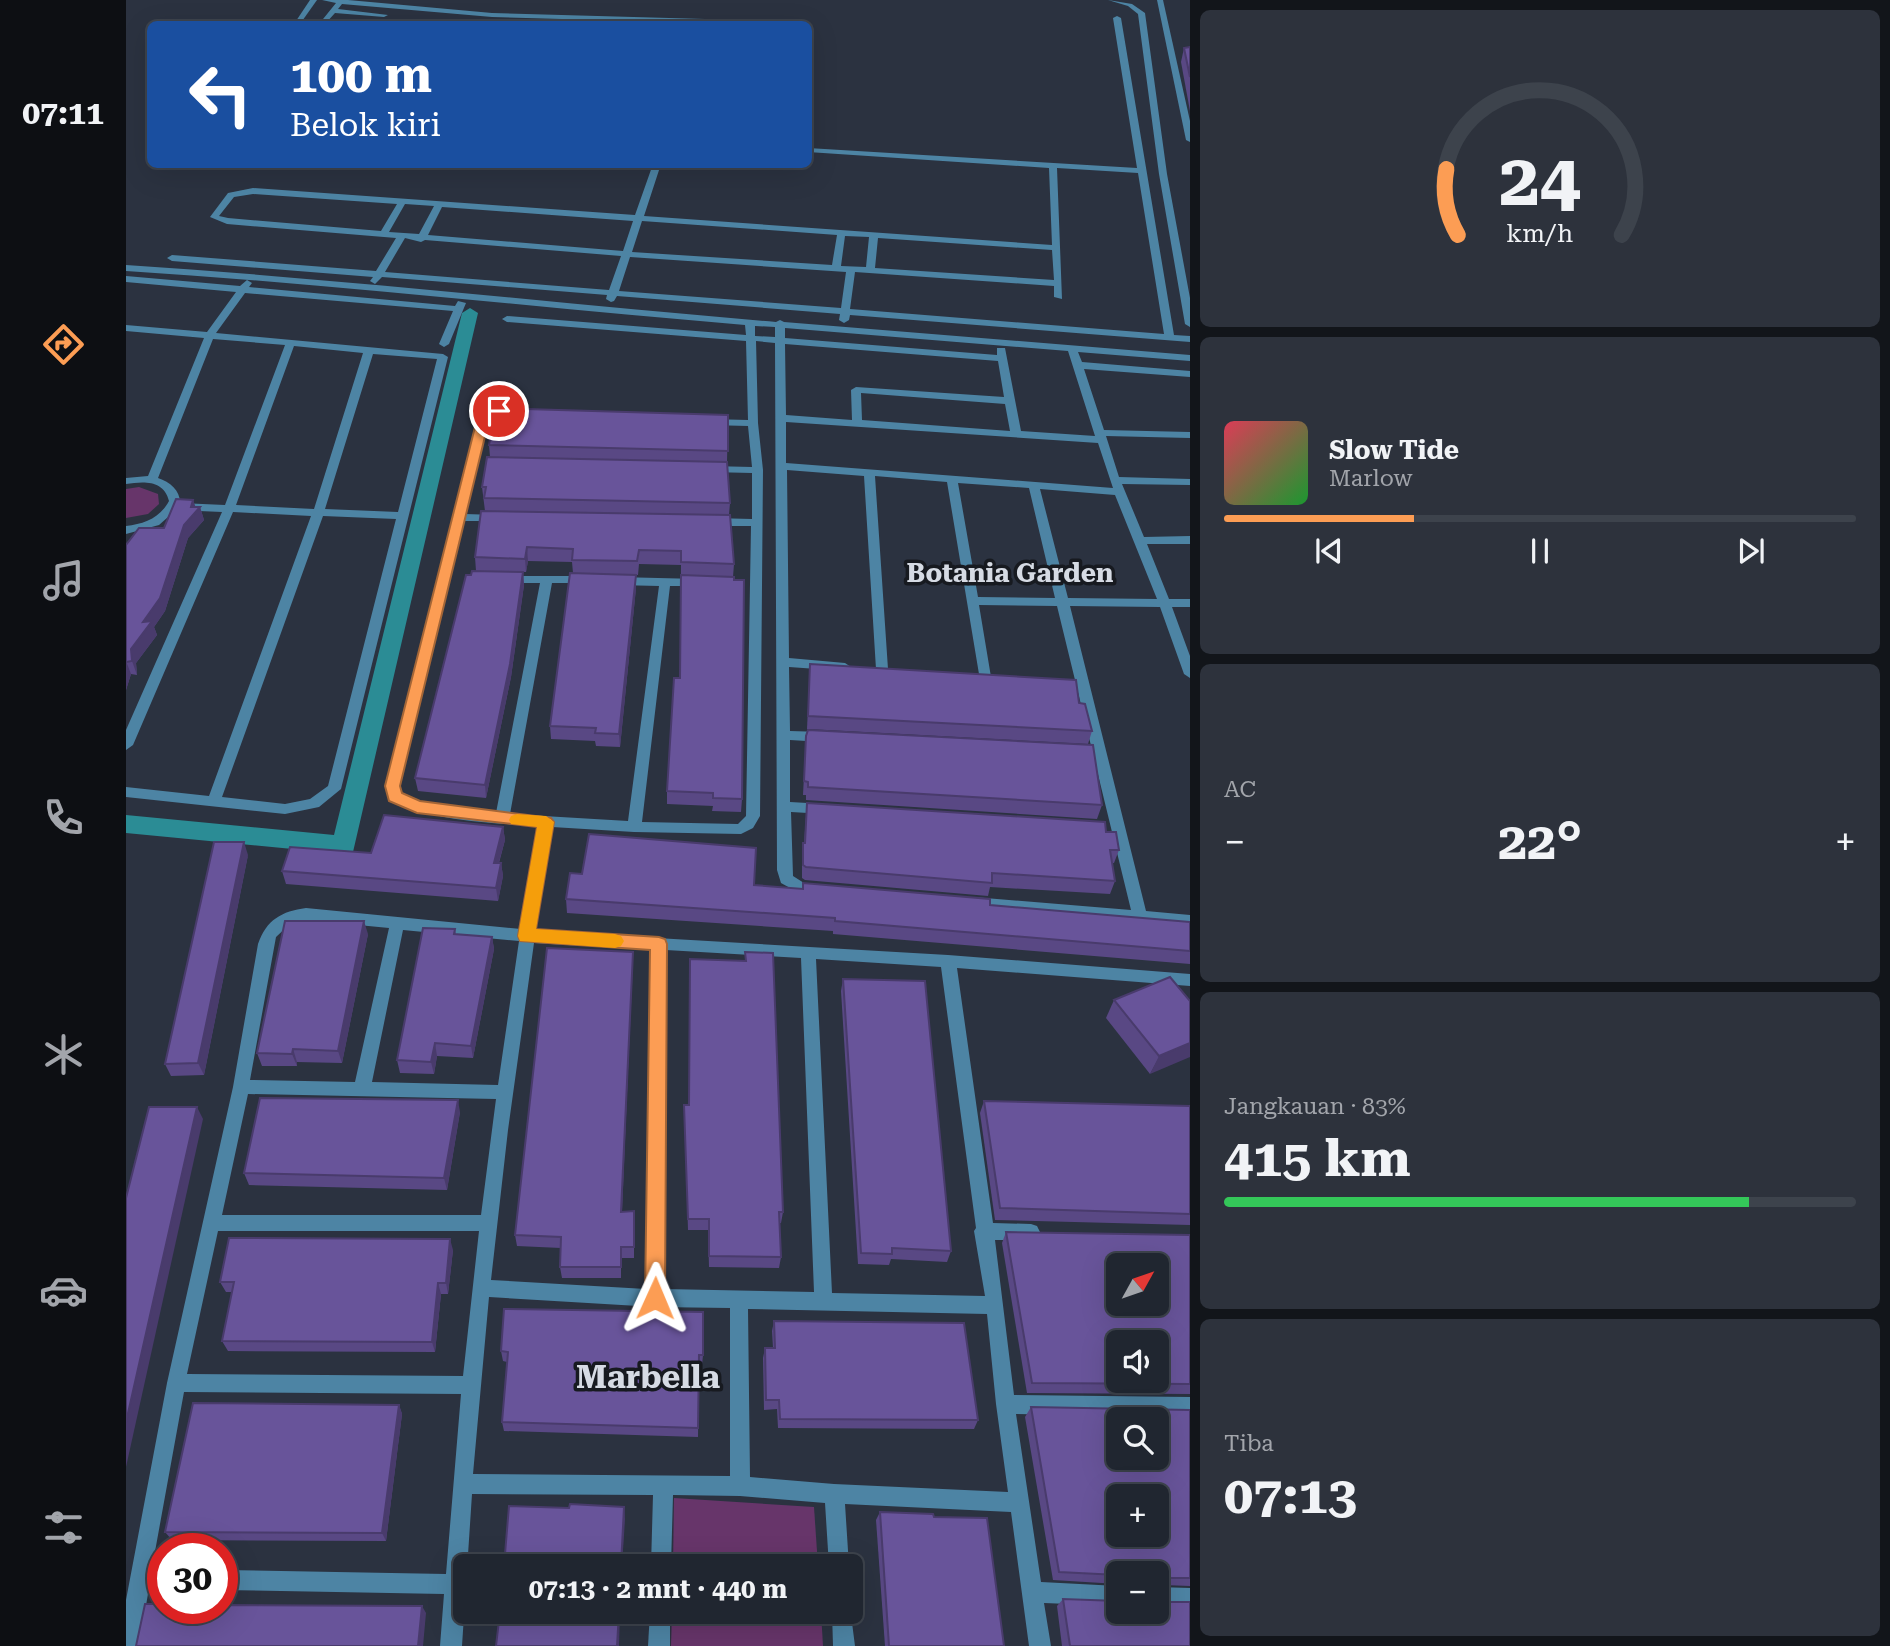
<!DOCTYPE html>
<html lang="id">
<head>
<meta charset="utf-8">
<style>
  :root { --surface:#202630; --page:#2d323c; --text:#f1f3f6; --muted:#a2a5ab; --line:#3d434c; --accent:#fc9d54 }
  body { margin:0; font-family:"Roboto Serif",serif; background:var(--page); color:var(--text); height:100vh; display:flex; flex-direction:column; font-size:26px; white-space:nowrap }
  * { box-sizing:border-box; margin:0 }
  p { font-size:23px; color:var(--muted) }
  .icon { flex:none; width:38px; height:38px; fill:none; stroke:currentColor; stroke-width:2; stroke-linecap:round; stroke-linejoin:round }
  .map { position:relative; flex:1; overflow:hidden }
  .details { display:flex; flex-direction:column; gap:10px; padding:10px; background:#12151a; width:700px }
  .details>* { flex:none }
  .banner { position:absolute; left:21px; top:21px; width:665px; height:147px; border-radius:10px; box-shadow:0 7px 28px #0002,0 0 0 2px var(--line); background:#1a4fa0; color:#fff; overflow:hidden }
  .needle { width:46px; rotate:50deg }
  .controls { position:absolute; left:980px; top:1253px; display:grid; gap:14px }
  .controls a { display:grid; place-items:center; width:63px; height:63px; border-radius:10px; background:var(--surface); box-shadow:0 7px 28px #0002,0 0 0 2px var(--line); font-size:35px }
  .speed { position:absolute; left:21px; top:1533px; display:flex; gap:14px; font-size:35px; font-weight:700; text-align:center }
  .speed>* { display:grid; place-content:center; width:91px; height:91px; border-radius:50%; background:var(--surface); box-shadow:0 7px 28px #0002,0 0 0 2px var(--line); line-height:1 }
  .speed .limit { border:10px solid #d22; background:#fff; color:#111 }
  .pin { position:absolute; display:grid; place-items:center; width:60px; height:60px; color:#fff; margin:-30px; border:4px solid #fff; border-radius:50%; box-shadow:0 2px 7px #0007 }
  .me { position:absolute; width:77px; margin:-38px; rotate:1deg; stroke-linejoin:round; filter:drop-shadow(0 0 5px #0008) }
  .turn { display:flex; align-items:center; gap:24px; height:147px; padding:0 28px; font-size:32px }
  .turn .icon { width:91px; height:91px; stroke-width:2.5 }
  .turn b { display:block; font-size:49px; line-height:60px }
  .big { font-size:52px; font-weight:700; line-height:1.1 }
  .details .card { flex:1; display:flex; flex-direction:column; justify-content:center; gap:10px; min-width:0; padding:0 24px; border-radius:10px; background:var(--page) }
  .details .dial { align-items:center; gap:0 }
  .dial svg { height:182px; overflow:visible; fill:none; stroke:var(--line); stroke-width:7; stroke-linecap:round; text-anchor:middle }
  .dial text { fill:var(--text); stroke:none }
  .song { display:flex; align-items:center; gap:21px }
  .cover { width:84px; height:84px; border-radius:10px; background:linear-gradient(135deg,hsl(350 70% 55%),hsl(130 70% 35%)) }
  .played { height:7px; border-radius:4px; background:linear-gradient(90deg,var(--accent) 30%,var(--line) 30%) }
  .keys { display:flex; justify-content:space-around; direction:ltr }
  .heat { display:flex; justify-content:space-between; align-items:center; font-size:38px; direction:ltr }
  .charge { height:10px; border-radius:5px; background:linear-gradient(90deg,#34c759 83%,var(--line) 0) }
  .trip { position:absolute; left:327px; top:1554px; width:410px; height:70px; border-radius:10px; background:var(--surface); box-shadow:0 7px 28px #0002,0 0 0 2px var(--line); font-weight:700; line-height:70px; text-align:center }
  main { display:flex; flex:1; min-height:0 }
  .dock { display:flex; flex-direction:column; width:126px; justify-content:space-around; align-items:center; background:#0d0f13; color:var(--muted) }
  .dock .icon { width:49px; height:49px }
  .dock .current { color:var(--accent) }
  .dock b { font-size:32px; color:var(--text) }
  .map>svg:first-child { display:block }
  .green { fill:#67356a }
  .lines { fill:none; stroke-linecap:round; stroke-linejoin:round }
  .canal { fill:#2b8c95; fill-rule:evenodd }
  .minor { fill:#4d84a4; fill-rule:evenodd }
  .wall { fill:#594884 }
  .shaded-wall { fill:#493b6c }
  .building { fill:#68549a; stroke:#493b6c; stroke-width:2; fill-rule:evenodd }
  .route { fill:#fc9d54; stroke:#a46637; stroke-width:2 }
  .slow { fill:#f59e0b }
  .labels { text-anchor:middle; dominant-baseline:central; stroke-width:7; stroke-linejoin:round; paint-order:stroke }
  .neighbourhood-label { font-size:26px; font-weight:bold; fill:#d6dbe4; stroke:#171a20 }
  .near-neighbourhood-label { font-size:32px; font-weight:bold; fill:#d6dbe4; stroke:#171a20 }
</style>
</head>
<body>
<main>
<nav class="dock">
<b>07:11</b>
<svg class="icon current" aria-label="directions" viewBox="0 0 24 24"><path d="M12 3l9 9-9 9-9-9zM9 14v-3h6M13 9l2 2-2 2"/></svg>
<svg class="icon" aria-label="music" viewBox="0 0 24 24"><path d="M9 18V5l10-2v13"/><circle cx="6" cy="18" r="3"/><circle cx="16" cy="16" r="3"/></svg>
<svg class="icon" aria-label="phone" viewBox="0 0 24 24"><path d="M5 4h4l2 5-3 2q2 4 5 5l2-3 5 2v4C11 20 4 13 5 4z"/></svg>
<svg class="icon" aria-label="climate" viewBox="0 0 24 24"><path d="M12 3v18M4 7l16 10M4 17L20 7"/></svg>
<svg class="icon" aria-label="car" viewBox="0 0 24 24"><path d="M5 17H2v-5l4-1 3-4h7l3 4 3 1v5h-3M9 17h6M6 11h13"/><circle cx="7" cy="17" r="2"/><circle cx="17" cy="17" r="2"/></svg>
<svg class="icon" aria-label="filters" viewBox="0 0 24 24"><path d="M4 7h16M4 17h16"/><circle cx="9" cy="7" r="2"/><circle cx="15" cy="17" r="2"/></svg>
</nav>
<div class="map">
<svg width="1064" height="1646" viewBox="0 0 1064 1646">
  <rect width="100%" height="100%" fill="#2b3240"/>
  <g class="green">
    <polygon points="13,487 32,494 33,504 22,514 0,518 0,489"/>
    <polygon points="548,1498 688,1507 692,1566 547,1566"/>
    <polygon points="546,1612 695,1612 697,1646 545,1646"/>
  </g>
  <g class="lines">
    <polygon class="canal" points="344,308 352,313 227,852 218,854 0,833 0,815 208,835 336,313"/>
    <g class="minor">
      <polygon points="184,0 191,0 174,24 168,24"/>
      <polygon points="196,0 222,0 366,13 579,19 583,21 579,23 366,17 216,4 212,9 262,15 258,17 209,13 199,24 193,24 210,3"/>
      <polygon points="982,0 1006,4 1019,13 1041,174 1064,298 1064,327 1059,324 1033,174 1012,14 1002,6"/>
      <polygon points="1031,0 1037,0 1064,121 1064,142 1060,140"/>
      <path d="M991,16l4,2 53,317 16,1v6l-340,-27 -1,5 -5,3 -5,-3 1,-6 -223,-18 -3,5 -3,1 -5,-3 1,-4 -225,-18 -7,7 -5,-3 3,-4 -201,-16 -5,-3 5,-3 204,16 20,-33 -169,-14 -17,-7 18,-24 25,-5 382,27 18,-51h8l-17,52 408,29 -3,-77 -241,-16v-4l329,20 -24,-150zM931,168l81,5 26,161 -314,-25 5,-37 199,14v11l8,2zM127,194l144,10 -16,27 -153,-13 -9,-2 15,-19zM279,204l29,2 -15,28 -30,-2zM316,207l191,14 -10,30 -195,-16zM516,221l195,14 -5,30 -200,-13zM719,236l24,1 -3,30 -25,-1zM279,238l16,4 4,-2 196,16 -12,34 -224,-18zM752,238l174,12 2,30 -179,-12zM504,257l216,15 -5,36 -222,-17z"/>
      <path d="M0,265c217,14 435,39 650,57l4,-2 4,2 406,33v6l-112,-9 4,10 108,9v6l-106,-8 20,61 86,2v6l-84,-2 13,41 71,2v6l-68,-1 22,53 46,-1v8h-43l22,55h21v8h-18l18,49v22l-6,-4 -24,-67 -90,-1 76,305 44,4v12l-222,-20 -2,-4 2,-4 5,-2 158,13 -74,-304 -78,-1 12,72 -1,3h-10l-33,-198 -72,-6 13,193 -6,4 -6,-4 -12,-193 -77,-6 2,188 56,5 6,4 -6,4 -56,-4 1,64 33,1 7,5 -7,5 -33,-2v62l35,2 7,5 -7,5 -34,-2 2,64 11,7 21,3 2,4 -2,4h-24l-20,-11 -4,-13 -2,-527 -19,-2 2,82 5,47 -3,346 -7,12 -12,6 -107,-2 -82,-5 -16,104 412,24 242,19v12l-233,-18 36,255 38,1 6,2 3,6 -3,6 -6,2h-36l19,155 176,2v20l-174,-3 25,168 77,4v20l-74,-3 7,43h-22l-18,-134 -166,-8 4,62h-20l-4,-63 -85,-7 -67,-1 -2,71h-20l2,-71 -181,-1 -10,152h-22l4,-52 -222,-4v-20l224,4 15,-180 -277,-2 -32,176h11v20h-14l-10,58h-13v-46l41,-217 66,-296 25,-143c8,-24 24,-33 48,-36l215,21 17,-103c-49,-3 -103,-5 -148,-25l-4,-15 92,-367c10,-11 28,-16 41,-9 -9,7 -22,2 -31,10l-23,94 32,1 6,3 -6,3h-33l-64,265 1,8 18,8 77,11 44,-230h-35l-6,-4 2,-3h86l6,4 -2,3h-39l-42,231 118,7 31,-235 -42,-1 -6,-4 6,-4 82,2 4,1v6h-33l-28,236 96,2 8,-8 5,-290h-38l-6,-4 6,-4 39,1v-46l-42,-1 -5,-3 5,-3 42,1 -4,-41 -39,-1 -5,-3 5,-3 39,1 -2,-79 -239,-19 -5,-3 5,-3 239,19 -1,-10c-206,-17 -412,-41 -619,-54zM629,326l20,1v10l-20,-1zM659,328l283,23 27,85 -74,-5 -16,-83h-8v7l-212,-17zM659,344l213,17 6,36 -148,-10 -5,3 1,30 -66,-5zM735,393l144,11 5,27 -148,-11zM660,422l312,21 15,45 -327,-25zM832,483l71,5 26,110 -77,-1zM914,489l75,6 42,104 -89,-1zM180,920l83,8 -34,154 -105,-2 26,-143 15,-14zM277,930l116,11 -21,144 -126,-3zM408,943l117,7 -5,339 -155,-9 17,-150zM540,950l135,8 13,334 -150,-3zM690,959l125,8 35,261 -2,3 11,65 -153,-3zM122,1094l248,5 -15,116h-259zM92,1231h261l-16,145 -276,-2zM363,1297l166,10 75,1v168l-257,-2zM622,1309l239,5 9,90 12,88 -174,-8 -84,-7z"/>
      <path d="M0,276l114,10 7,-6 5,3 -3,4 206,19 3,-5 8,2 -17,41 -5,3 -5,-3 14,-33 -208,-18 -29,40 227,21 5,3 -107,432 -22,18 -34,7 -159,-17v-10l83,9 102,-280 -78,-4 -100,233 -7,5v-20l96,-218 -46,-2 -17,15 -33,9v-8c18,-2 34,-8 43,-25 -5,-21 -25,-20 -43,-17v-6l22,-2 56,-138 -78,-7v-6l81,7 29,-40 -110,-10zM87,339l72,6 -60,160 -45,-2c0,-13 -10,-21 -22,-25zM168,346l69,7 -49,156 -78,-4zM247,354l64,5 -39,153 -73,-3zM197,516l73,3 -68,267 -18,13 -25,5 -63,-7z"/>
      <polygon points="1031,1587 1064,1588 1064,1608 1031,1607"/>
      <polygon points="724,1607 729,1646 707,1646 706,1612 724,1612"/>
      <polygon points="524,1612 544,1612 544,1646 522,1646"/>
    </g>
  </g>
  <g class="wall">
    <polygon points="1064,47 1064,111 1055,62 1058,48"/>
    <polygon points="602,415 601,462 604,503 603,515 608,564 607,577 616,799 615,812 586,811 587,806 541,804 541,791 554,678 555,565 513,564 512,575 510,575 510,588 494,747 470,746 469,741 425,739 424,726 447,573 446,562 402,561 400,572 397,572 398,585 385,677 360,798 292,791 289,778 350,571 349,557 359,511 356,487 364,457 363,445"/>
    <polygon points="67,500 69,507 74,507 78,520 62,538 39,611 28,627 31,635 10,663 11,675 5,674 0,690 0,545 38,528"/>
    <polygon points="684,664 953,703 966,731 962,744 681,729"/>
    <polygon points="680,736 976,805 971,819 680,800 680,795 677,795"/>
    <polygon points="681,803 980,832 993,850 988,863 986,863 989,881 984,894 864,887 862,896 679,880 676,878 676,856 677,843 678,843"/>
    <polygon points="377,827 379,840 373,863 375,863 377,876 372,901 160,884 156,871"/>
    <polygon points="122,855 78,1075 45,1076 39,1064"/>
    <polygon points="677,883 864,905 1064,922 1064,964 707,934 707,931 441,913 440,899 676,889"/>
    <polygon points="329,929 330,934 366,937 368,949 347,1058 311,1056 308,1074 274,1073 271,1060"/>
    <polygon points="242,934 216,1063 171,1062 171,1066 136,1066 131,1053"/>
    <polygon points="507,952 496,1212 508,1211 508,1258 495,1258 495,1278 436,1278 434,1267 435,1248 391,1246 389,1235"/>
    <polygon points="619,952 657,1212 655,1223 653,1223 655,1257 653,1268 583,1267 582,1230 562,1230 558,1105 562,1105 619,961"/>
    <polygon points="717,979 825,1251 821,1262 765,1259 763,1265 732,1264 715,991"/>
    <polygon points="988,1000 1064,1001 1024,1074 980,1018"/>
    <polygon points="858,1101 1064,1106 1064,1225 869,1220 854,1113"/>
    <polygon points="334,1112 321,1190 123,1185 118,1173"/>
    <polygon points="880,1232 1064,1235 1064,1394 901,1393 876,1243"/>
    <polygon points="327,1250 322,1294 315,1294 309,1352 102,1351 96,1341 106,1292 100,1292 94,1282"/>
    <polygon points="648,1321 852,1420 848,1429 652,1428 651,1409 638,1410 637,1358 639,1348 647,1348 646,1331"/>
    <polygon points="375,1351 577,1355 576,1365 573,1364 572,1437 378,1431 376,1422 381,1362 377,1361"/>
    <polygon points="273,1405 276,1414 260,1541 46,1540 39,1532"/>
    <polygon points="905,1407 1064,1410 1064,1586 1037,1585 1037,1602 1064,1646 936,1646 931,1606 937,1599 992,1612 1031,1573 992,1573 992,1584 927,1580 899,1417"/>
    <polygon points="754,1512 808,1517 878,1646 759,1646 750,1520"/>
  </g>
  <g class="shaded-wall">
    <polygon points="67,500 71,511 74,507 78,520 62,538 39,611 28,627 31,635 10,663 11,675 6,661 5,649"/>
    <polygon points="401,547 402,561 400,572 399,559"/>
    <polygon points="397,572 398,585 385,677 360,798 359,785"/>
    <polygon points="510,575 510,588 494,747 493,734"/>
    <polygon points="0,661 5,674 0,690"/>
    <polygon points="377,827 379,840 369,876 368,863"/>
    <polygon points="118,842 122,855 78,1075 72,1063"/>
    <polygon points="375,863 377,876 372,901 370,888"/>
    <polygon points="238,921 242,934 216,1063 212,1051"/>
    <polygon points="366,937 368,949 347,1058 345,1046"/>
    <polygon points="507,952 507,964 495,1223 495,1212"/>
    <polygon points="309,1043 311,1056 308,1074 305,1062"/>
    <polygon points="1064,1043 1064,1057 1024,1074 1033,1056"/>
    <polygon points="167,1049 171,1062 171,1066 166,1054"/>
    <polygon points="332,1100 334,1112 321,1190 318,1178"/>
    <polygon points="71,1107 77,1119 0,1467 0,1422"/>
    <polygon points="324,1239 327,1250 322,1294 320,1283"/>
    <polygon points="312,1283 315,1294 309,1352 306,1342"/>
    <polygon points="273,1405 276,1414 260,1541 256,1533"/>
    <polygon points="498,1507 499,1519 496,1566 495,1566"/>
    <polygon points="296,1606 300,1613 297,1646 292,1646"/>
    <polygon points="493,1612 494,1612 493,1646 491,1646"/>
  </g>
  <g class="building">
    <polygon points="1064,47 1064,77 1058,48"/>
    <polygon points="369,408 602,415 602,451 363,445"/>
    <polygon points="361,457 601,462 604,503 358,498 360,487 356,487"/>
    <polygon points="50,499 67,500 65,507 74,507 58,525 34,598 17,622 26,621 5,649 6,661 0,662 0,545 13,528 38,528"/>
    <polygon points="355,511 604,515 608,564 555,562 555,551 513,550 511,561 446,560 447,549 401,547 399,559 349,557"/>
    <polygon points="346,571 397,572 384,664 359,785 289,778 340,575 345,575"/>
    <polygon points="444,573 510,575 493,734 469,733 470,728 424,726"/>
    <polygon points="555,575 608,577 608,580 618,580 616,799 587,798 587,793 541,791 548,678 554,678"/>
    <polygon points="684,664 950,680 953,703 959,704 966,731 682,716"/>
    <polygon points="682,730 967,745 976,805 682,787 682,782 678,781 680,736"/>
    <polygon points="681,803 979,822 980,832 990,832 993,850 984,850 989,881 866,873 866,883 680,867 677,865 677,843 679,843"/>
    <polygon points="258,815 377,827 368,863 375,863 370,888 156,871 164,847 245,853"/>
    <polygon points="463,834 630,848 628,885 677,889 677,883 864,899 864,905 1064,922 1064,951 709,921 709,918 440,899 444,873 456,874"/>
    <polygon points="88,842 118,842 72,1063 39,1064"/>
    <polygon points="159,921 238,921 212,1051 167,1049 166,1054 131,1053"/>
    <polygon points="297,928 329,929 328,934 366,937 345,1046 309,1043 305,1062 271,1060"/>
    <polygon points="421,948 507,952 495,1212 508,1211 508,1247 495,1247 495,1267 434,1267 435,1237 389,1235"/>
    <polygon points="619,952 647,953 657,1212 653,1212 655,1257 583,1256 583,1219 562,1219 558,1105 563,1105 564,959 620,961"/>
    <polygon points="1044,977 1064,1001 1064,1043 1033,1056 988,1000"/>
    <polygon points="717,979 799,981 825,1251 766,1248 766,1254 735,1253"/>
    <polygon points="134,1098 332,1100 318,1178 118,1173"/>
    <polygon points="858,1101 1064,1106 1064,1214 874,1208"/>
    <polygon points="23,1107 71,1107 0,1422 0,1198"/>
    <path d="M880,1232l184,3v149l-158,-1zM992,1265h39v39h-39zM992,1342h39v39h-39z"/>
    <polygon points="103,1238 324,1239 320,1283 312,1283 306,1342 96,1341 108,1282 94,1282"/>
    <polygon points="378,1309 577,1312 577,1355 573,1355 572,1428 376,1422 382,1352 375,1351"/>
    <polygon points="648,1321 838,1323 852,1420 654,1419 653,1400 640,1400 639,1348 649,1348"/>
    <polygon points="67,1403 273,1405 256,1533 39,1532"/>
    <path d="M905,1407l159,3v168h-27v24h27v44h-120l-7,-47 55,2v11h39v-39h-39v2l-59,-3zM992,1419h39v39h-39zM992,1496h39v39h-39z"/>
    <polygon points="444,1504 498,1507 495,1566 378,1566 383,1506 443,1508"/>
    <polygon points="754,1512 807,1514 808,1517 861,1518 878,1646 763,1646"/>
    <polygon points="19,1604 37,1604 37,1608 96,1608 96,1605 296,1606 292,1646 10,1646"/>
    <polygon points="374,1612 493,1612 491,1646 370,1646"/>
  </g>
  <polygon class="route" points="373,407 379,411 363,420 274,786 276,793 294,801 425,818 428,822 410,929 533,937 539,939 541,944 539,1298 536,1305 529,1308 522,1305 519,1298 524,950 394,941 392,936 411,827 291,813 263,801 259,786 351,419 361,409"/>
  <polygon class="slow" points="391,814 420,816 428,822 410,929 489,934 495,936 498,941 495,946 489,948 394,941 392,936 411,827 385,824 383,820 385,816"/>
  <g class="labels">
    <g class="neighbourhood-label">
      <text x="884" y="573">Botania Garden</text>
    </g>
    <g class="near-neighbourhood-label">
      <text x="522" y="1377">Marbella</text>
    </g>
  </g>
</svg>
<div class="controls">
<a><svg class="needle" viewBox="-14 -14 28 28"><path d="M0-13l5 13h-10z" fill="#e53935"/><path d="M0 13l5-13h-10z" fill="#a2a5ab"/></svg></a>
<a><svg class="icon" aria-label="sound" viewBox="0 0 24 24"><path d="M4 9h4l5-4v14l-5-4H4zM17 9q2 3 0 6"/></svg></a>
<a><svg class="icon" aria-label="search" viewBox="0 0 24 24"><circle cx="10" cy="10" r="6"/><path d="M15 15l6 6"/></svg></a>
<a>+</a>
<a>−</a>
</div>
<div class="speed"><div class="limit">30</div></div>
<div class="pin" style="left:373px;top:411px;background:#d93025"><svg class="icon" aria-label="arrive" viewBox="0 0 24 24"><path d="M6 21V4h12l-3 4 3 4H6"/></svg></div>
<svg class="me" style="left:529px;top:1298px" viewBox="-20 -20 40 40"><path d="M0-17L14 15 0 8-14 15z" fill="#fc9d54" stroke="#fff" stroke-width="4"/></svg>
<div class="trip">07:13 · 2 mnt · 440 m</div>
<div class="banner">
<div class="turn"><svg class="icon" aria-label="left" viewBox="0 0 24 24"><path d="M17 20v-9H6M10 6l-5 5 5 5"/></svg><div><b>100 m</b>Belok kiri</div></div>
</div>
</div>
<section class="details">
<div class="card dial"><svg viewBox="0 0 100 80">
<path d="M14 69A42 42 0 1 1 86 69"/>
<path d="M14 69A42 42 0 0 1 9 40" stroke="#fc9d54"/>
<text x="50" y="56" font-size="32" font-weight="700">24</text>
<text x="50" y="72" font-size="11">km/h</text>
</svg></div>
<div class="card">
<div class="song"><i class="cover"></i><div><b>Slow Tide</b><p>Marlow</p></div></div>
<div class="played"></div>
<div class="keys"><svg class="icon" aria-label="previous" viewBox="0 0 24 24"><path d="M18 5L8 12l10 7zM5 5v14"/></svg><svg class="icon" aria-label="pause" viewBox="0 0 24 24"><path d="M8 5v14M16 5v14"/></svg><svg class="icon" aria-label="next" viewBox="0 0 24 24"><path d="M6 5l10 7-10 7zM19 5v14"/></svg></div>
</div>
<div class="card"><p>AC</p>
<div class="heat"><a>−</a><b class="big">22°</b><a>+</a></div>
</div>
<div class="card"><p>Jangkauan · 83%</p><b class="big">415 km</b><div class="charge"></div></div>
<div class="card"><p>Tiba</p><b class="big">07:13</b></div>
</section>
</main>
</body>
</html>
